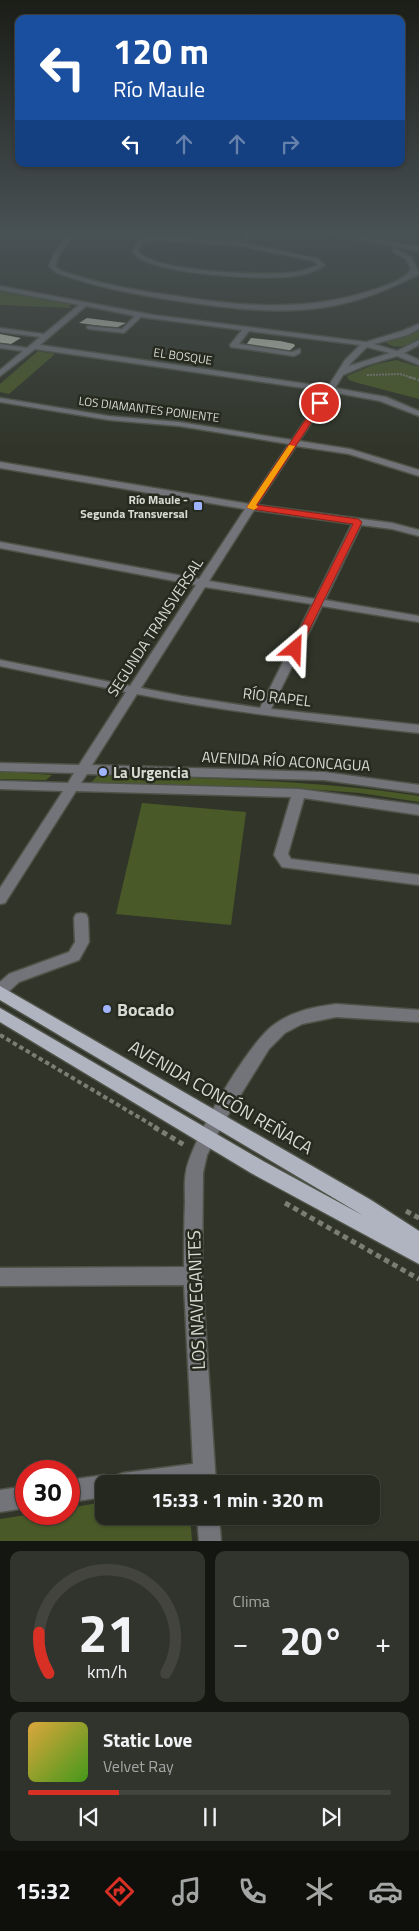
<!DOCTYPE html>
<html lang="es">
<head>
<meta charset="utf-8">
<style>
  :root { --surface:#25281f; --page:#31342c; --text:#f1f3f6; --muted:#a3a6a4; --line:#42443d; --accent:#d93025 }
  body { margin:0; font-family:"Titillium Web",sans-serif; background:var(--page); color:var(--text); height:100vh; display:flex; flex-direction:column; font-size:19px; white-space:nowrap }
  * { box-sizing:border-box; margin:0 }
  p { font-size:16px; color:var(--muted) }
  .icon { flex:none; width:28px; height:28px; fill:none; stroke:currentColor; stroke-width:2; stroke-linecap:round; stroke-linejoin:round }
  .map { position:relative; height:1541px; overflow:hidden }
  .side { display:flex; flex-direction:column; gap:10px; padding:10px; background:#141611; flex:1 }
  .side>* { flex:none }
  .banner { position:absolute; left:15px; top:15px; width:390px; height:152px; border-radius:10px; box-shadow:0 1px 4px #0004,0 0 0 1px var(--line); background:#1a4fa0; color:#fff; overflow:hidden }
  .speed { position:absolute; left:15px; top:1460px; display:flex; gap:10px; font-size:25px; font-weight:700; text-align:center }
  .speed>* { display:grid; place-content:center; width:65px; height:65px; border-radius:50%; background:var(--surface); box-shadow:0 1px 4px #0004,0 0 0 1px var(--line); line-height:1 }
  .speed .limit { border:8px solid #d22; background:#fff; color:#111 }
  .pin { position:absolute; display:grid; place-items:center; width:42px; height:42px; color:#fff; margin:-21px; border:2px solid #fff; border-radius:50%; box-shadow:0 1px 5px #0007 }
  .me { position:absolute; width:55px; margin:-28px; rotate:26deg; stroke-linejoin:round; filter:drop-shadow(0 0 4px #0008) }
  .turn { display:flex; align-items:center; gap:18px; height:105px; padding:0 15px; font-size:22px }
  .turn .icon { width:65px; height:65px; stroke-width:2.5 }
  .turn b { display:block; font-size:35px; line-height:42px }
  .lanes { display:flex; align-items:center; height:48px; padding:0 15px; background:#0003; justify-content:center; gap:25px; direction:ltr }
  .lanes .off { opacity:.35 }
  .big { font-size:38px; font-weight:700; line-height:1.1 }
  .side .tile { flex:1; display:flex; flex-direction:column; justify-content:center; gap:8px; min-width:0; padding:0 18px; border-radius:10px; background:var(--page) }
  .side .dial { align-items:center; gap:0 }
  .dial svg { height:130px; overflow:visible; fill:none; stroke:var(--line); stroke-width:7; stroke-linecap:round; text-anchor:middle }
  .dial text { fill:var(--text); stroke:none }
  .song { display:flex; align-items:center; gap:15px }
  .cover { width:60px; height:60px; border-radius:8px; background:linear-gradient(135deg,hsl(40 70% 55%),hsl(100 70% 35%)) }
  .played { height:5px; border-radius:2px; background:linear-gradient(90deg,var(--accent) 25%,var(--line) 25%) }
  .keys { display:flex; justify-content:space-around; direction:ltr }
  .heat { display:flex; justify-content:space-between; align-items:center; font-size:28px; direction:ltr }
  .side .tiles { flex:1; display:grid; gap:10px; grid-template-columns:1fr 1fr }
  .tile:last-child { grid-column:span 2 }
  .trip { position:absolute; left:95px; top:1475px; width:285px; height:50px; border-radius:10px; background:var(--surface); box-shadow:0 1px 4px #0004,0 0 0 1px var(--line); font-weight:700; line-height:50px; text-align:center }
  .menu { display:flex; height:80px; justify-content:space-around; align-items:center; background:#0f100c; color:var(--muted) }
  .menu .icon { width:35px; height:35px }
  .menu .selected { color:var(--accent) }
  .menu b { font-size:22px; color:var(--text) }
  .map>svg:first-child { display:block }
  .green { fill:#495928 }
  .building { fill:#bec4b4 }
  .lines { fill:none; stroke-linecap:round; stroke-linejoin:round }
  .minor-casing { stroke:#4f5347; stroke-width:3 }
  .major-casing { stroke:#4f5347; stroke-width:3 }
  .path-far3 { stroke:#7a7e73; stroke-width:2; stroke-dasharray:2 1; stroke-linecap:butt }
  .path-far2 { stroke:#7a7e73; stroke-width:2.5; stroke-dasharray:2.5 2; stroke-linecap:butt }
  .path-far1 { stroke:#7a7e73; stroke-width:4; stroke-dasharray:4.5 3; stroke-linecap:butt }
  .path { stroke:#7a7e73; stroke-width:5; stroke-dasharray:5.5 4; stroke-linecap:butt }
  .minor { fill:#72747a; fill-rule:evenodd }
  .major { fill:#b0b4c1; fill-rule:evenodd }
  .route { fill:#d93025; stroke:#8d1f18 }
  .slow { fill:#f59e0b }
  .poi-dot { fill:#a0b3fd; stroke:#272b1f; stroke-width:2 }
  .labels { text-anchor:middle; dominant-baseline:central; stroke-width:5; stroke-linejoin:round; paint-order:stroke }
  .far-street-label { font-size:12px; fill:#d7dad2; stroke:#272b1f }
  .far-poi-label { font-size:12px; font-weight:bold; fill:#d7dad2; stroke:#272b1f; text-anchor:end }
  .street-label { font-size:15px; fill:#d7dad2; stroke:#272b1f }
  .poi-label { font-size:15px; font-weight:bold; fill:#d7dad2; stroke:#272b1f; text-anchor:start }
  .near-poi-label { font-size:18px; font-weight:bold; fill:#d7dad2; stroke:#272b1f; text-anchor:start }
  .near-street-label { font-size:18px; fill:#d7dad2; stroke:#272b1f }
</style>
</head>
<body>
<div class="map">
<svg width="419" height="1541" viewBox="0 0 419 1541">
  <rect width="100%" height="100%" fill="#313529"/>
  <g class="green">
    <polygon points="0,291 69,304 71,308 0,305"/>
    <path d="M419,330v8c-8,8 -26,13 -34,3l17,-4z"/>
    <polygon points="38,351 55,354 9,394 0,392 0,384"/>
    <polygon points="396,360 419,367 419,399 358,383 349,380 347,376 373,365"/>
    <polygon points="0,771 52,775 46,780 0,779"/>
    <path d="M98,775c107,4 215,4 321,21v6l-59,-9 -67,-5 -203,-4z"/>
    <polygon points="142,803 246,812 231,925 116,914"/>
    <polygon points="104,1502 104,1516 190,1516 192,1541 0,1541 0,1519 32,1514 69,1514 69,1508"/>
  </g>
  <g class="building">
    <polygon points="87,318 126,323 116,328 79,323"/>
    <polygon points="0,334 21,338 11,344 0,343"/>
    <polygon points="251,338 280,341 294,344 295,346 289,351 246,345"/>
  </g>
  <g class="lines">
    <g class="minor-casing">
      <g id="minor">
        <path d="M70,233h6l-16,20 -5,13 6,5c38,13 76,20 115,25 68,11 134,16 200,-7 11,-4 29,-9 35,-20l-5,-10 -14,-8 2,-3 17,9 6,12 -1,2 3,-1v4c-29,15 -60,28 -93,33 -48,8 -99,1 -147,-6 -42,-6 -83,-14 -122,-28l-8,-7 5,-13z"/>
        <path d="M248,233h6l-9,10 73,16 7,6c-11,8 -26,11 -40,12 -26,2 -141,-2 -153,-26l7,-10 13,-5 87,6zM153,240l88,6 73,15 4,4c-11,5 -22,8 -34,8 -25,2 -132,-1 -146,-22l5,-8z"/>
        <polygon points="327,233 338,233 419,247 419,251"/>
        <path d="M0,286l153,29 213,27 36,-11 17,-7v5l-11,6 -34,9 23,7 22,-11v5l-15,8 15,7v5l-22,-9 -33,10 -21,9 -8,13 51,9 33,14v5l-39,-15 -48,-9 -33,49 51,8 69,21v6l-70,-22 -53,-8 -39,59 135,18 27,7v6l-27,-7 -31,-4 -36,75 94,16v6l-97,-16 -51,103 148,16v8c-94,-11 -189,-20 -282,-39l-45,71 232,7 95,13v8l-95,-13 -237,-6 -6,9 218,6 120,16v10l-115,-17 -16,56 3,5 128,16v10l-137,-18 -8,-12 17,-58 -215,-6 -71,112 -5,1v-16l63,-97 -63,-2v-8l68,2 6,-10 -74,-2v-8l79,2 47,-73 -126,-26v-6l130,26 66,-101 -196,-37v-6l199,37 46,-70 -245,-41v-6l249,42 40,-60 -110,-18 -70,-6 -109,-18v-4l109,18 70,6 113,18 33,-49 -290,-42 -35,27v-6l23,-19 -23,-3v-4l27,4 13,-11 -40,-5v-4l44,6 35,-29 -79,-15zM86,306l49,10 -13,13 -35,-3v2l2,1 35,4 17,-16 101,13 -12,15 1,2 63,9 6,-3v-4l-8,3 -53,-8 10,-13 111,14 -15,15 -17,27 -288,-42zM367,347l23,6 -41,13 2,-3zM254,510l98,14 -37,75 -106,-18zM205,587l107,17 -52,104 -78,-12 -41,-8z"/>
        <polygon points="81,913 86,914 88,918 89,942 79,960 19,982 5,995 0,997 0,982 9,974 69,952 75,942 74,918 76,914"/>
        <path d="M336,1004l83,6v12l-83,-5 -34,7 -17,9 -16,16 -47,76 -15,30 -4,18 -1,103 14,208h-112v13l-35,5v-22l35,-5 8,3 1,4 2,-6 8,-3 70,-9 -9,-179 -184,1v-18l184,-1c0,-22 0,-43 1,-65 0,-10 -1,-21 1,-30 5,-31 63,-131 89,-148 18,-13 39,-17 61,-20z"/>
        <polygon points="26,1486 26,1508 0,1512 0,1490"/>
        <polygon points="197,1516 219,1516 221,1541 199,1541"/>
      </g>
    </g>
    <g class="major-casing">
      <polygon id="major" points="0,986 371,1200 419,1231 419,1264 251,1173 0,1022 0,1008 263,1161 364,1216 0,1000"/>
    </g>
    <polyline class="path-far3" points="367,375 400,374 413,378"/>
    <polyline class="path-far2" points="409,377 419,380"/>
    <polyline class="path-far1" points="0,1035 157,1128"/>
    <g class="path">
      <polyline points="154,1127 186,1146"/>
      <polyline points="285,1203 419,1279"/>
      <polyline points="406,1211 419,1218"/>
    </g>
    <use href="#minor" class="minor"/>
    <use href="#major" class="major"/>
  </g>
  <linearGradient id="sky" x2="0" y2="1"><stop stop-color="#1b1d17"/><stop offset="0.52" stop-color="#485154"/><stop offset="1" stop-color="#485154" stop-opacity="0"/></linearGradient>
  <rect width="419" height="448" fill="url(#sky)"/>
  <polygon class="route" points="318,401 324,403 257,505 358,519 362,522 300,649 295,652 290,649 353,524 251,509 247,507"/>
  <polygon class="slow" points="289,445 295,446 256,505 258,507 254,510 248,508 247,507"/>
  <g class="poi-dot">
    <rect x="193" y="501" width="10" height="10" rx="2.5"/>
    <circle cx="103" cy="772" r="5"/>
    <circle cx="107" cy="1009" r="5"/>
  </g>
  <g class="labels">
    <g class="far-street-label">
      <text transform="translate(183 356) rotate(8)">EL BOSQUE</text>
      <text transform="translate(149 409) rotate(7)">LOS DIAMANTES PONIENTE</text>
    </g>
    <g class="far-poi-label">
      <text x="188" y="499">Río Maule -<tspan x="188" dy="14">Segunda Transversal</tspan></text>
    </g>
    <g class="street-label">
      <text transform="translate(155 627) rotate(-57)">SEGUNDA TRANSVERSAL</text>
      <text transform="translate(277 697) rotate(7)">RÍO RAPEL</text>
      <text transform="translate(286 761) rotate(3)">AVENIDA RÍO ACONCAGUA</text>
    </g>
    <g class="poi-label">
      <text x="113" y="772">La Urgencia</text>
    </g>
    <g class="near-poi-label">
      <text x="117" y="1009">Bocado</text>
    </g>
    <g class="near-street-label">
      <text transform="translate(221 1097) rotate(30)">AVENIDA CONCÓN REÑACA</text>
      <text transform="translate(196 1300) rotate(-92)">LOS NAVEGANTES</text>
    </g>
  </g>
</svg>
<div class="speed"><div class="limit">30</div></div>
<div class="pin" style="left:320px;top:403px;background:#d93025"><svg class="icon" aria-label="arrive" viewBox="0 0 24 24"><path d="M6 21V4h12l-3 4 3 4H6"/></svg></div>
<svg class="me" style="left:295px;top:649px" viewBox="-20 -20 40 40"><path d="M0-17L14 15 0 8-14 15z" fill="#d93025" stroke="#fff" stroke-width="4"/></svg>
<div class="trip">15:33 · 1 min · 320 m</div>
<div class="banner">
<div class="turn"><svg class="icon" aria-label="left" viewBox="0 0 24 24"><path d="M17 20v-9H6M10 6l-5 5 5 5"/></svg><div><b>120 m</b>Río Maule</div></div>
<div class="lanes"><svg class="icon" aria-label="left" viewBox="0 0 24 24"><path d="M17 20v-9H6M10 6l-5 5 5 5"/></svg><svg class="icon off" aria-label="ahead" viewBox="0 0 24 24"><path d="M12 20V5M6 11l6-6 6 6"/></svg><svg class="icon off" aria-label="ahead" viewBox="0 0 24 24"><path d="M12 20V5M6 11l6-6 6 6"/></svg><svg class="icon off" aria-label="right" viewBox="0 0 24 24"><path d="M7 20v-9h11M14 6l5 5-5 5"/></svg></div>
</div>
</div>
<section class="side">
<div class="tiles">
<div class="tile dial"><svg viewBox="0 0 100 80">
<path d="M14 69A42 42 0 1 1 86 69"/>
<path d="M14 69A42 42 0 0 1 8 44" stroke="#d93025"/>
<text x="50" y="56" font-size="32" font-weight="700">21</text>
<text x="50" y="72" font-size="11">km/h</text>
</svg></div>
<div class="tile"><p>Clima</p>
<div class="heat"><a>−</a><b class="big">20°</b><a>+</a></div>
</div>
<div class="tile">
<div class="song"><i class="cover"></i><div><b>Static Love</b><p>Velvet Ray</p></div></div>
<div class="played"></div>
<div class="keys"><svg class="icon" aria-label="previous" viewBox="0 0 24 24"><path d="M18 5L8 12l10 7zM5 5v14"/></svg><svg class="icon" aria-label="pause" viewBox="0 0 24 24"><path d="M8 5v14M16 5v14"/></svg><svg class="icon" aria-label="next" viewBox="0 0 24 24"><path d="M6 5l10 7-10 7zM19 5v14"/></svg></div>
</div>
</div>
</section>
<nav class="menu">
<b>15:32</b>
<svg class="icon selected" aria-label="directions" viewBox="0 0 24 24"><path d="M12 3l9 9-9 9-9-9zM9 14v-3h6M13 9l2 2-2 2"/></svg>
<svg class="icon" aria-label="music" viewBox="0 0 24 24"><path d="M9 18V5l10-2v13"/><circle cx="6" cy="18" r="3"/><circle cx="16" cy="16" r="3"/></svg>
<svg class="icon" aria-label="phone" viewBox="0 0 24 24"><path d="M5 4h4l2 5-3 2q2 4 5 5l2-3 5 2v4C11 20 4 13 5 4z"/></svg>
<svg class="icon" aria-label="climate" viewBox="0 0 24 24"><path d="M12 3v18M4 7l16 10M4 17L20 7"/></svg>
<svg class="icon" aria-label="car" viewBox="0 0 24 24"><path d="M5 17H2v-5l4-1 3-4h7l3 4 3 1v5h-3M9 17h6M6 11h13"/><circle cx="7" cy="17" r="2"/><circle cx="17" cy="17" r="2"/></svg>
</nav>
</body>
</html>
